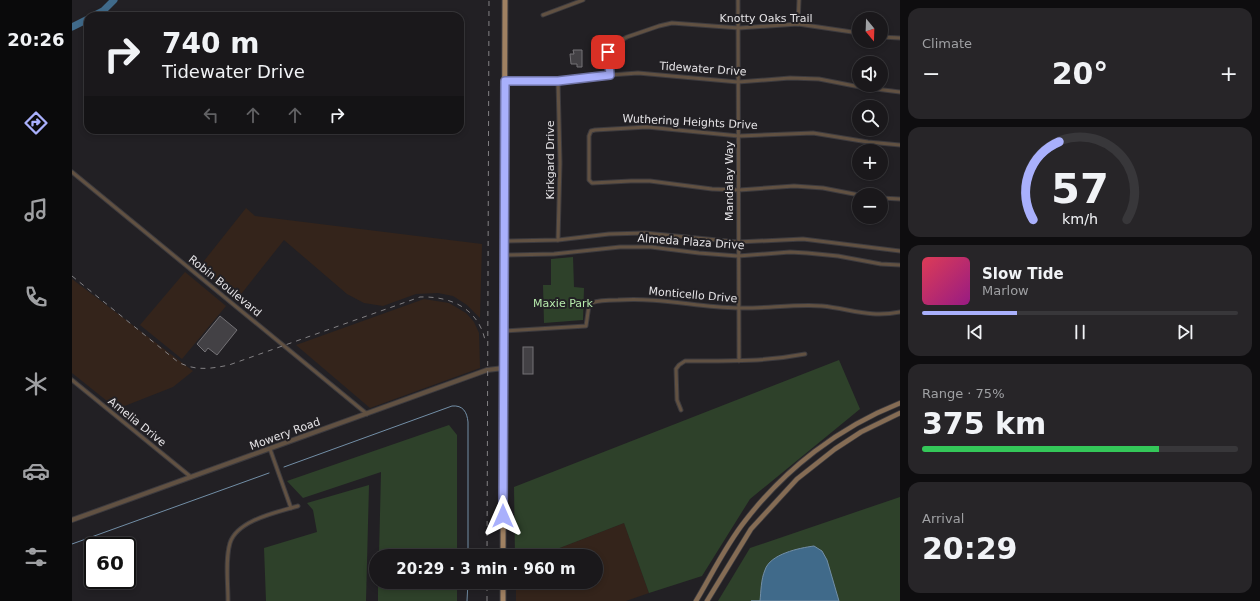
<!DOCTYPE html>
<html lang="en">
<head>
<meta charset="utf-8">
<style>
  :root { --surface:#1a181b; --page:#272528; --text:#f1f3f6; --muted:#9fa0a3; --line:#38373a; --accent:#a9b0fc }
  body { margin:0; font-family:"DejaVu Sans",sans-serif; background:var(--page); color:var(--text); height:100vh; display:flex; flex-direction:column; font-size:15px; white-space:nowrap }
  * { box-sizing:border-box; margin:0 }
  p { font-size:13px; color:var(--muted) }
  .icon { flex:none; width:22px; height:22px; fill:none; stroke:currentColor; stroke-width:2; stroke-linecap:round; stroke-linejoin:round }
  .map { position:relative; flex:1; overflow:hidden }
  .drawer { display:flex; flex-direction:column; gap:8px; padding:8px; background:#0e0d0f; width:360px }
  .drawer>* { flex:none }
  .top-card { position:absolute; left:12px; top:12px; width:380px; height:122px; border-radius:12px; box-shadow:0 2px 6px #0003,0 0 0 1px var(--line); background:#1a181b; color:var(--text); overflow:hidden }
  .needle { width:26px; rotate:161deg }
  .tools { position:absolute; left:780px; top:12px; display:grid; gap:8px }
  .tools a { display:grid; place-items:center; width:36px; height:36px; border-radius:50%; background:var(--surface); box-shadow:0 2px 6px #0003,0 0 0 1px var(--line); font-size:20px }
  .speed { position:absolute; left:12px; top:537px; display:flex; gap:8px; font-size:20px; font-weight:700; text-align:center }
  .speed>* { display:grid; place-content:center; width:52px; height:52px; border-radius:50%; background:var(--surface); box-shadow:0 2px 6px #0003,0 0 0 1px var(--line); line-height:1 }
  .speed .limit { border:2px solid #111; border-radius:6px; background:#fff; color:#111 }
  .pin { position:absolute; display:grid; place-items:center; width:34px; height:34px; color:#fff; margin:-17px; border-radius:8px; box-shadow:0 2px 6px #0006 }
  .me { position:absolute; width:44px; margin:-22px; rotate:0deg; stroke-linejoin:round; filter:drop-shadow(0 0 3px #0008) }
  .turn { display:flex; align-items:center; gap:14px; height:84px; padding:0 12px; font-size:18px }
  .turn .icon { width:52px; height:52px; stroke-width:2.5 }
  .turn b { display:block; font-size:28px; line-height:34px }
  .lanes { display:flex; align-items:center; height:38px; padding:0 12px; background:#0003; justify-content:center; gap:20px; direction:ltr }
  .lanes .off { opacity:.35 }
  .big { font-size:30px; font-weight:700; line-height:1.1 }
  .drawer .widget { flex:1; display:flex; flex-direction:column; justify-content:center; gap:6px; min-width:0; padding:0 14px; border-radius:12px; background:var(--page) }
  .drawer .dial { align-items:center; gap:0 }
  .dial svg { height:104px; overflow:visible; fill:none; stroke:var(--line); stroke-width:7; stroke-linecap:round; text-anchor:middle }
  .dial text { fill:var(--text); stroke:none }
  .song { display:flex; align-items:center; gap:12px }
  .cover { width:48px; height:48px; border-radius:6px; background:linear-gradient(135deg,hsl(350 70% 55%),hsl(310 70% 35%)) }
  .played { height:4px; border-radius:2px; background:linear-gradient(90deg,var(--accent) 30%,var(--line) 30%) }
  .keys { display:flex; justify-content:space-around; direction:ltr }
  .heat { display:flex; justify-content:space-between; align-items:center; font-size:22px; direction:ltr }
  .charge { height:6px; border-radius:3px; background:linear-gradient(90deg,#34c759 75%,var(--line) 0) }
  .trip { position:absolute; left:297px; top:549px; width:234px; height:40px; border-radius:20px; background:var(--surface); box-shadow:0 2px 6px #0003,0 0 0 1px var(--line); font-weight:700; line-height:40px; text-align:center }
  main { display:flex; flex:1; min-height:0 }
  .tabs { display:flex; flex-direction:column; width:72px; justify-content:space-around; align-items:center; background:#0a0a0b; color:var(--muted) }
  .tabs .icon { width:28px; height:28px }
  .tabs .current { color:var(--accent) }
  .tabs b { font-size:18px; color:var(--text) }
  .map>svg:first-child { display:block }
  .industrial { fill:#34241b }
  .green { fill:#2e412a }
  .water { fill:#406a8a; stroke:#728ea6 }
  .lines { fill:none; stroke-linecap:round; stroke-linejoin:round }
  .stream { stroke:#728ea6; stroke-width:1 }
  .river { stroke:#406a8a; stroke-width:7 }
  .building { fill:#434145; stroke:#747276 }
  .minor-casing { stroke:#3d3b3f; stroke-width:5 }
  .tertiary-casing { stroke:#3d3b3f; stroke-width:6 }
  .secondary-casing { stroke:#3d3b3f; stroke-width:6 }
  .primary-casing { stroke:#3d3b3f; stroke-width:7 }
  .minor { stroke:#615142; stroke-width:3 }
  .tertiary { stroke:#615142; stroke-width:4 }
  .secondary { stroke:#856c54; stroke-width:4.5 }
  .primary { stroke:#a08162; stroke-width:5 }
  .rail { stroke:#828083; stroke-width:1; stroke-dasharray:5 5; stroke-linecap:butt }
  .route-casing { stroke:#6e72a4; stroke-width:10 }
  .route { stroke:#a9b0fc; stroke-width:7 }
  .labels { text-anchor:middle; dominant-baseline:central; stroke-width:4; stroke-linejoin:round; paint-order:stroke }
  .street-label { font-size:11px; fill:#e5e3e6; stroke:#222024 }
  .park-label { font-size:11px; fill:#b6eaac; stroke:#222024 }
</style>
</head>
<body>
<main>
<nav class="tabs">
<b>20:26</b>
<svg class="icon current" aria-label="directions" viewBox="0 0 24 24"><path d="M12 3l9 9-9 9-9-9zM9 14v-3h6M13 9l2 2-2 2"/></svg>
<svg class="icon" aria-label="music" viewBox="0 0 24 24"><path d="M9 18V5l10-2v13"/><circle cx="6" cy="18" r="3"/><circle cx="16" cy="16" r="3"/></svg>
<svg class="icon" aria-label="phone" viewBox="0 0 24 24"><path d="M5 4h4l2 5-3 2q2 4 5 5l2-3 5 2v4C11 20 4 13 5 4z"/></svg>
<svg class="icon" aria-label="climate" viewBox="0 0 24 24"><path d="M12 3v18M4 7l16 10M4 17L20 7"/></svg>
<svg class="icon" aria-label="car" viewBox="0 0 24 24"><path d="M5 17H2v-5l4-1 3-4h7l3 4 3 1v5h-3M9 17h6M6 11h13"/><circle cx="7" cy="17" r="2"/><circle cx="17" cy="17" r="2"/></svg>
<svg class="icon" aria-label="filters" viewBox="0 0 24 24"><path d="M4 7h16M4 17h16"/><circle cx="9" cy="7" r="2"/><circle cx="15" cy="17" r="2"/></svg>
</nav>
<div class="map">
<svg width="828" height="601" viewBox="0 0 828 601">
  <rect width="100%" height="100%" fill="#222024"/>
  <g class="industrial">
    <polygon points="174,208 183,216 410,244 408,318 395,305 381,296 366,293 344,294 311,306 292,303 275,294 212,240 166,298 128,266"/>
    <polygon points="113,272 154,306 110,359 68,325"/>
    <polygon points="0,279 121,371 101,387 45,409 0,373"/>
    <polygon points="352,299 377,303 394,313 402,322 407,333 408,368 298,408 224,345"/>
    <polygon points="552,523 577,593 554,601 444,601 444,582 524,582 524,556 467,556"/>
  </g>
  <g class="green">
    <polygon points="501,257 502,287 512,288 511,320 472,323 471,285 479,285 479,259"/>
    <polygon points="767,360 788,409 678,499 630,576 577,593 552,523 467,556 443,556 442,487"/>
    <polygon points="377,425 385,435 385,556 307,556 309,472 231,498 215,481"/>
    <polygon points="297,485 294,601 194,601 192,548 245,532 241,510 235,503"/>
    <polygon points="828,497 828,601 646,601 678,548"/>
    <rect x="306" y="582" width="79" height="19"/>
  </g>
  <path class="water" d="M742,546l8,5 5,9 12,41h-88h9c1,-10 1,-22 5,-31 5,-16 34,-22 49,-24z"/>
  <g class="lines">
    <g class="stream">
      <path d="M212,467l168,-61c11,-1 15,6 16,16v134"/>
      <polyline points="0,544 197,473"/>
      <polyline points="395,601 396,582"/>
    </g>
    <g class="river">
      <polyline points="21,16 31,11 42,0"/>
      <polyline points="0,27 16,19"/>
    </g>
  </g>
  <g class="building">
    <polygon points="501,50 510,50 510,67 505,67 505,64 499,64 498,54 502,54"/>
    <polygon points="148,316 165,330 145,355 136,348 133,352 125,344"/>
    <rect x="451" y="347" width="10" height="27"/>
  </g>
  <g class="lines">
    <g class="minor-casing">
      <g id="minor">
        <polyline points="666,0 667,361"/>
        <polyline points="471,15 511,0"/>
        <polyline points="726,24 727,0"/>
        <polyline points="809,37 828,38"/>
        <polyline points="538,75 536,52 539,46 555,37 587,26 600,23 667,28 726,24 787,33"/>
        <polyline points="433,81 486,81 538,75 566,73 666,82 718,78 747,79 788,87 828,92"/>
        <polyline points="0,172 295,414"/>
        <polyline points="787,195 751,188 722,186 667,190 640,189 578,181 559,181 520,183 517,180 517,136 519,131 523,130 575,127 667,136 741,133 796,142 828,145"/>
        <polyline points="809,198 828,199"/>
        <polyline points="486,240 488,163 486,81"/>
        <polyline points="432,241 486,240 537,234 573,233 666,242 731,239 828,251"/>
        <polyline points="432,255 482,254 548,247 579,247 627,253 666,256 718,252 735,253 766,256 809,264 828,265"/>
        <path d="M432,331l82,-5 3,-21 2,-2c8,-3 18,-3 27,-3 40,-3 79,7 119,8 28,1 56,-4 85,-2 29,3 48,12 78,6"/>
        <polyline points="0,380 119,477"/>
        <path d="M609,410l-4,-10 -1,-31 3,-4 6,-4c42,0 78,1 120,-7"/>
        <polyline points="198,449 219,508"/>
        <path d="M156,601c0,-18 -3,-41 2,-58 7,-23 48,-31 68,-37"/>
      </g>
    </g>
    <g class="tertiary-casing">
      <polyline id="tertiary" points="0,520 415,370 432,368"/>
    </g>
    <g class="secondary-casing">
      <g id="secondary">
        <path d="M624,601c16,-27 30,-56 49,-80 40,-52 94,-94 155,-118"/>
        <polyline points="635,601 679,529 725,479 763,449 789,432 828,413"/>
      </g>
    </g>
    <g class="primary-casing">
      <g id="primary">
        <polyline points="431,556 433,0"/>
        <polyline points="431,601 431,582"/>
      </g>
    </g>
    <use href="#minor" class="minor"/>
    <use href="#tertiary" class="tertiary"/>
    <use href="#secondary" class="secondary"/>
    <use href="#primary" class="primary"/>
    <g class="rail">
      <path d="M0,276l106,86c17,9 32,7 51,3l191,-68c30,-1 58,11 65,43"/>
      <polyline points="415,556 417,0"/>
      <polyline points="415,601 415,582"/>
    </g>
  </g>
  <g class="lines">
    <g class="route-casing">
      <polyline id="route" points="431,516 433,81 486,81 538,75 536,52"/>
    </g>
    <use href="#route" class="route"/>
  </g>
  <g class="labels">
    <g class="street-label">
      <text x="694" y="18">Knotty Oaks Trail</text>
      <text transform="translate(631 69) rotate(4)">Tidewater Drive</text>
      <text transform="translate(618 122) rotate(3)">Wuthering Heights Drive</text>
      <text transform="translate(478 160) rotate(-90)">Kirkgard Drive</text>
      <text transform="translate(657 181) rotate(-90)">Mandalay Way</text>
      <text transform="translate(619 242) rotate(4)">Almeda Plaza Drive</text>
      <text transform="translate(153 286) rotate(39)">Robin Boulevard</text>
      <text transform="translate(621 295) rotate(5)">Monticello Drive</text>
      <text transform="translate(65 422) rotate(39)">Amelia Drive</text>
      <text transform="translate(213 434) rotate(-20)">Mowery Road</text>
    </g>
    <g class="park-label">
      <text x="491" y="303">Maxie Park</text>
    </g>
  </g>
</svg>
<div class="tools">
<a><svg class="needle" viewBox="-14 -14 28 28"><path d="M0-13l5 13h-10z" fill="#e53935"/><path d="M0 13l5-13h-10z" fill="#9fa0a3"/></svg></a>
<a><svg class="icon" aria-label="sound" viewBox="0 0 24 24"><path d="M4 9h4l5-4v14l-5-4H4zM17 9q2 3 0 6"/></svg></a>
<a><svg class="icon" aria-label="search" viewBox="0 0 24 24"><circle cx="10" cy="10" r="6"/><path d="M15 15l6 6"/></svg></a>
<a>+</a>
<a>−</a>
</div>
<div class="speed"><div class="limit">60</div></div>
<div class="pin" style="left:536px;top:52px;background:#d93025"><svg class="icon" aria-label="arrive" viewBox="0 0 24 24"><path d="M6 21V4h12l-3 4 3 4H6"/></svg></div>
<svg class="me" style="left:431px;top:516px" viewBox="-20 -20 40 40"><path d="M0-17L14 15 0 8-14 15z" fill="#a9b0fc" stroke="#fff" stroke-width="4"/></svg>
<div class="trip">20:29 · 3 min · 960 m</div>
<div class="top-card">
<div class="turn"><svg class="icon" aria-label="right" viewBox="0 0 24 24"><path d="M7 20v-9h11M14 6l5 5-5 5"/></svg><div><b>740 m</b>Tidewater Drive</div></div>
<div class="lanes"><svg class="icon off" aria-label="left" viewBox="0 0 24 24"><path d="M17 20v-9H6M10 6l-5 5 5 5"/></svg><svg class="icon off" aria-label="ahead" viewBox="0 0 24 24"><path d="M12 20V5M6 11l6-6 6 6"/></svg><svg class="icon off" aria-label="ahead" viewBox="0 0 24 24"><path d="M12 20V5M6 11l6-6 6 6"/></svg><svg class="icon" aria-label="right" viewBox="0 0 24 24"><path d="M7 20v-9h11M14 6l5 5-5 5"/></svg></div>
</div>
</div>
<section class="drawer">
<div class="widget"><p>Climate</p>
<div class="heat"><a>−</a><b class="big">20°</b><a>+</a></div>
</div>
<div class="widget dial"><svg viewBox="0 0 100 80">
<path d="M14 69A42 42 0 1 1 86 69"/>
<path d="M14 69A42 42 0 0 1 34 9" stroke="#a9b0fc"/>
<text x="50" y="56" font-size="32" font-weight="700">57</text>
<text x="50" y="72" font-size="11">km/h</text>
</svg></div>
<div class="widget">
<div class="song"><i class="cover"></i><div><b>Slow Tide</b><p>Marlow</p></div></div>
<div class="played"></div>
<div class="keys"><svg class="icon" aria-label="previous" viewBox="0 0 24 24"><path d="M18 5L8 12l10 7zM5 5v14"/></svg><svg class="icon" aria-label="pause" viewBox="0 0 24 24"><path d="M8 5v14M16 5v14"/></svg><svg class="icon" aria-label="next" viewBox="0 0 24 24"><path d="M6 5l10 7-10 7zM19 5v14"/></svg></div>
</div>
<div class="widget"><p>Range · 75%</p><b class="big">375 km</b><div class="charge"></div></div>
<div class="widget"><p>Arrival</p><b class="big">20:29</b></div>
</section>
</main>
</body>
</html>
